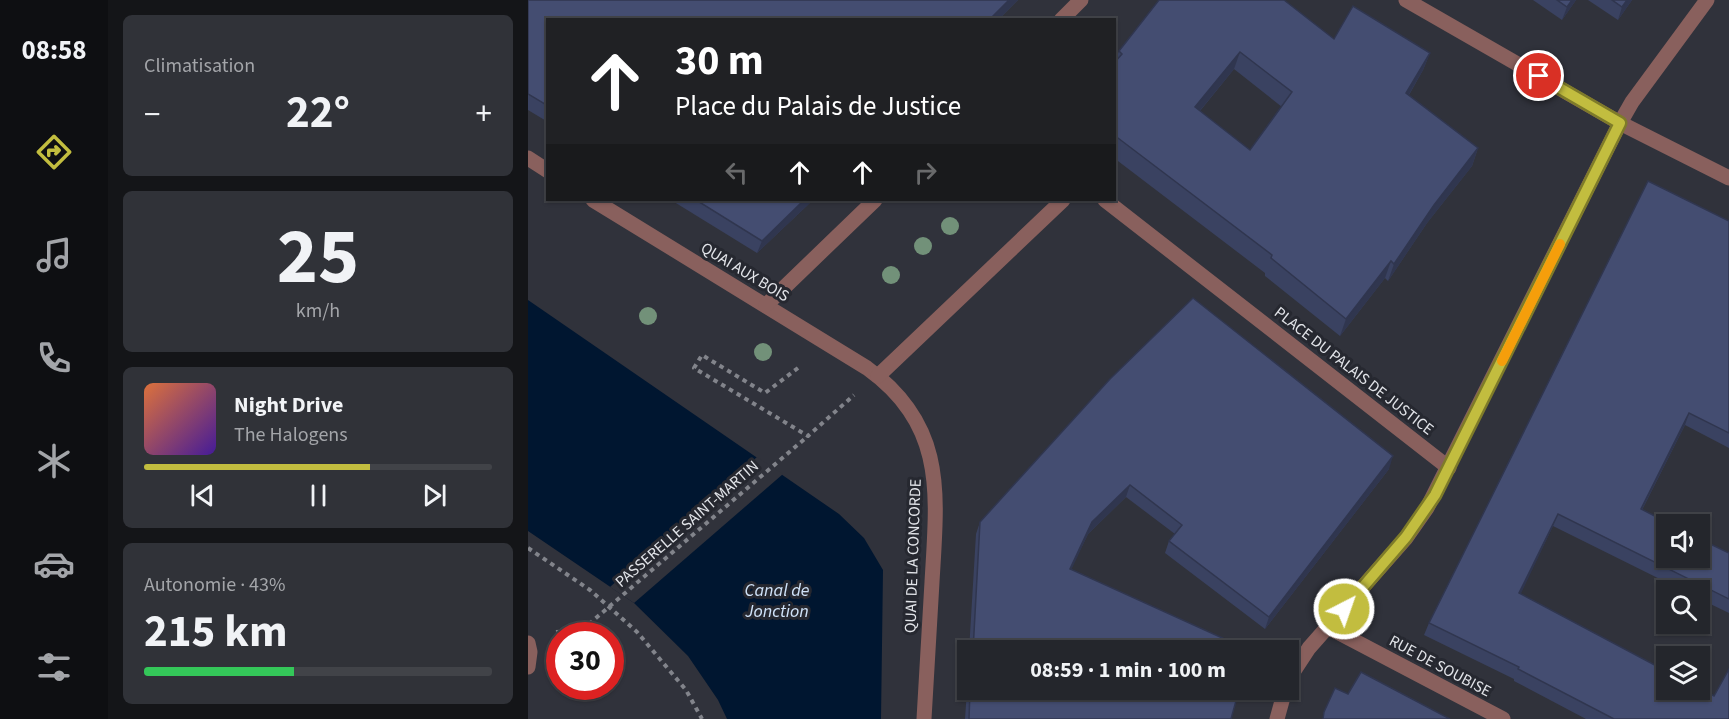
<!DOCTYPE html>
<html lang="fr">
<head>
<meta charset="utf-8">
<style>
  :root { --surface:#24262c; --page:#303238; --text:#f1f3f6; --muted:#a3a5a9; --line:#414348; --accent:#c2bd3f }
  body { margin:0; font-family:"Source Sans 3",sans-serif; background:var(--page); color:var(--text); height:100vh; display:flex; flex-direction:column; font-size:22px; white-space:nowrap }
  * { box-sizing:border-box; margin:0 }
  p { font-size:20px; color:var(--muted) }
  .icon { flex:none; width:33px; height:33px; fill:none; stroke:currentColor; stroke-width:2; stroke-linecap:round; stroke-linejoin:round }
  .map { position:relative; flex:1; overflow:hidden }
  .details { display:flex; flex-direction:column; gap:15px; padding:15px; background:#141518; width:420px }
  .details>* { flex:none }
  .banner { position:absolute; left:18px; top:18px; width:570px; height:183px; border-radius:0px; box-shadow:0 2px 4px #0004,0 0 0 2px var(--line); background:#202124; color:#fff; overflow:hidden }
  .tools { position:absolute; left:1128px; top:514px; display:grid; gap:12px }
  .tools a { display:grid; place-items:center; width:54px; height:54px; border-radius:0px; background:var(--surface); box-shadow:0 2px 4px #0004,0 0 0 2px var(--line); font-size:30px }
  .speed { position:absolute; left:18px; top:622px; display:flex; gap:12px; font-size:30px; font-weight:700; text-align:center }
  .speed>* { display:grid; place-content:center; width:78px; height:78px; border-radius:50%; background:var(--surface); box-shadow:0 2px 4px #0004,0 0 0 2px var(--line); line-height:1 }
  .speed .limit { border:9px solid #d22; background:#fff; color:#111 }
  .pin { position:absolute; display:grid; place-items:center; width:51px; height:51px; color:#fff; margin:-26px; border:3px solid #fff; border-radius:50%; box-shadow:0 2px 6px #0007 }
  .me { position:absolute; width:66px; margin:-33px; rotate:41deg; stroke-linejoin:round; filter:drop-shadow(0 0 4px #0008) }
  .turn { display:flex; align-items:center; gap:21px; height:126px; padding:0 30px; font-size:27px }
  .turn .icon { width:78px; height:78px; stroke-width:2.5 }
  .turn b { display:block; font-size:42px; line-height:51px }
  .lanes { display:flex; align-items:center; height:57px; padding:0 30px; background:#0003; justify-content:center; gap:30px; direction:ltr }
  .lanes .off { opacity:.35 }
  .big { font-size:45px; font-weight:700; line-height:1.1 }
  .details .tile { flex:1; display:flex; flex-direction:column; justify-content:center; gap:9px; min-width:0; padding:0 21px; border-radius:9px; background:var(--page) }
  .details .dial { align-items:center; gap:0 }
  .dial b { font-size:78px; line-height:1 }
  .song { display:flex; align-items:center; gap:18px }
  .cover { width:72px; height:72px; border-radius:9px; background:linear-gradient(135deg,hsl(20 70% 55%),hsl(260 70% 35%)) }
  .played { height:6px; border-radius:3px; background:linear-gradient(90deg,var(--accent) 65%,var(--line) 65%) }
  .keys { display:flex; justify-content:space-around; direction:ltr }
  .heat { display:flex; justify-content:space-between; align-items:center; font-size:33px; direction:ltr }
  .charge { height:9px; border-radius:4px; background:linear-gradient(90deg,#34c759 43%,var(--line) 0) }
  .trip { position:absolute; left:429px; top:640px; width:342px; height:60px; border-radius:0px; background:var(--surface); box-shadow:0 2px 4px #0004,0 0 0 2px var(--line); font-weight:700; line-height:60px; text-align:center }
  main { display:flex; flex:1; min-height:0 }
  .menu { display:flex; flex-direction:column; width:108px; justify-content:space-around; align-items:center; background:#0e0f12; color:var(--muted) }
  .menu .icon { width:42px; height:42px }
  .menu .current { color:var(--accent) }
  .menu b { font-size:27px; color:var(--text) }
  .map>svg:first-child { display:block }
  .water { fill:#001630 }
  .pier { fill:#30323b }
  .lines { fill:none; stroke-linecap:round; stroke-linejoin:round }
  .path { stroke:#82848b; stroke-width:4; stroke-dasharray:4.5 4.5; stroke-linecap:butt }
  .street { stroke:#89605d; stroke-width:15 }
  .path-bridge { stroke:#82848b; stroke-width:4; stroke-dasharray:4.5 4.5; stroke-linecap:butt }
  .tree { fill:#729179 }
  .wall { fill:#3a4261; fill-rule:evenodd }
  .shaded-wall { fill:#30364f }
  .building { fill:#444d71; stroke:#30364f; stroke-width:1.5; fill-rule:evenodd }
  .route-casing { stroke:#7e7b29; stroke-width:15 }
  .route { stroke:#c2bd3f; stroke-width:10 }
  .slow { stroke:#f59e0b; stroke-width:10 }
  .labels { text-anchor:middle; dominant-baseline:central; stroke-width:6; stroke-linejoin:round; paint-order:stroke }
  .street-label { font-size:16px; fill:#e2e4e9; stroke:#262830 }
  .water-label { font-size:18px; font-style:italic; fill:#d0e3f9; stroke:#262830 }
</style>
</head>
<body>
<main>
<nav class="menu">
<b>08:58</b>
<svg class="icon current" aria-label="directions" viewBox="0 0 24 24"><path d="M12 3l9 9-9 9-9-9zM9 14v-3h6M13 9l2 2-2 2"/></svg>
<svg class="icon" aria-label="music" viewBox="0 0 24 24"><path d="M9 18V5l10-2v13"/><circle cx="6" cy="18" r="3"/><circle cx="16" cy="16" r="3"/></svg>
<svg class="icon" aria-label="phone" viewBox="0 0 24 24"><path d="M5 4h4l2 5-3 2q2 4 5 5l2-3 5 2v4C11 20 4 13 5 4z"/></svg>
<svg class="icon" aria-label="climate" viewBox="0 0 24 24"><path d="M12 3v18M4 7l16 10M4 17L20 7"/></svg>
<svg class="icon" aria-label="car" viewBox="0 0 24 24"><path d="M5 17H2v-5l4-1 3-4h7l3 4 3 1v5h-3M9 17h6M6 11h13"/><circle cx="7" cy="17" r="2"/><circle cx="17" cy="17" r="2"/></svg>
<svg class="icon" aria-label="filters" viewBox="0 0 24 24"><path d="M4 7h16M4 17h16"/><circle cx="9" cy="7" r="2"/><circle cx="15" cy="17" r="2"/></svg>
</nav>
<section class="details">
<div class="tile"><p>Climatisation</p>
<div class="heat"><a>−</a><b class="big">22°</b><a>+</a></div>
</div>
<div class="tile dial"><b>25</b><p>km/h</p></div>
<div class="tile">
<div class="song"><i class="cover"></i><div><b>Night Drive</b><p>The Halogens</p></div></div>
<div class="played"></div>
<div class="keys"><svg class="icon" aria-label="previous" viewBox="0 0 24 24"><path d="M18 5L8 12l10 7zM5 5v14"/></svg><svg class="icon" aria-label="pause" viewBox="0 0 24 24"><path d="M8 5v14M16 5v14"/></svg><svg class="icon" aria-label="next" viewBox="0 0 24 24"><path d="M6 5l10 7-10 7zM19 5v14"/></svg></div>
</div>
<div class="tile"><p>Autonomie · 43%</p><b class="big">215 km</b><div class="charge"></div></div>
</section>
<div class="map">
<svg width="1201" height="719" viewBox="0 0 1201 719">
  <rect width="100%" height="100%" fill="#30323b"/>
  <polygon class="water" points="0,300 311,514 336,538 355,570 353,719 199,719 190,700 160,656 106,603 0,531"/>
  <polygon class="pier" points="229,457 255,474 106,603 82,587"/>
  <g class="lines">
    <g class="path">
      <polyline points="270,368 237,393 174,355 166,368 280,436 326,395"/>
      <polyline points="0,548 62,590 109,632 158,690 174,719"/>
      <polyline points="28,632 54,630"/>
    </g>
    <g class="street">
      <polyline points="878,0 1092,123 1201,178"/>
      <polyline points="533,20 553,0"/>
      <polyline points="0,158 20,171"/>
      <path d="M65,200l274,168c80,58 70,126 65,214 -3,46 -5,91 -8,137"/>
      <polyline points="577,200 921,468"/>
      <polyline points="238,305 347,200"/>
      <polyline points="350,376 535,200"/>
      <polyline points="800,627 975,719"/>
      <polyline points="0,643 2,652 0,667"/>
      <polyline points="760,680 781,648 878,538 899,508 1092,123 1104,102 1179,0"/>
      <polyline points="749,719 757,690"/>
    </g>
    <polyline class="path-bridge" points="54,630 280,436"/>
  </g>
  <g class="tree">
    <circle cx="422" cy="226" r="9"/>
    <circle cx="395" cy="246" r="9"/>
    <circle cx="363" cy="275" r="9"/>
    <circle cx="120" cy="316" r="9"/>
    <circle cx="235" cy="352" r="9"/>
  </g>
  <g class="wall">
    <polygon points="0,0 490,0 470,20 20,20 20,122 0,110"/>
    <polygon points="1005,0 1048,0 1034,20"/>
    <polygon points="1060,0 1104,0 1090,20"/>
    <path d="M806,39l96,14 -7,17 -14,25 69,53 -6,18 -45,57 -39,58 -3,-3 -45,58 -75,-60v-3l-151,-115v-95l5,-12zM706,69l48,38 -32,43 -50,-39z"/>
    <polygon points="143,200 285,200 229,253"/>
    <polygon points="1201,221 1201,448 1157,425 1114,510 1201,553 1201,613 1172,599 1172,591 1156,591 1025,526 992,594 1201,719 1058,719 986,681 986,679 896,635 901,623"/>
    <polygon points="582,379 861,469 737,629 637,553 641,541 647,534 598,497 560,534 543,569 723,651 441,651 448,534 452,522"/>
    <polygon points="440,675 440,690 711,690 703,719 437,719"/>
  </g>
  <g class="shaded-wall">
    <polygon points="481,0 490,0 470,20 461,20"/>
    <polygon points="1044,0 1048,0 1034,20 1039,7"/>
    <polygon points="1099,0 1104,0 1090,20 1094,7"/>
    <polygon points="712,52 706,69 661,124 667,107"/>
    <polygon points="902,53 895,70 872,110 878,93"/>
    <polygon points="950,148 944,166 899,223 860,281 866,264 906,205"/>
    <polygon points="276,200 285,200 229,253 234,241"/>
    <polygon points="863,261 857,278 812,336 818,319"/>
    <polygon points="1161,413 1157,425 1108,521 1113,509"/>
    <polygon points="865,456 861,469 737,629 741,617"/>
    <polygon points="602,485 598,497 560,534 538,581 542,569 564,522"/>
    <polygon points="1030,514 1025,526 987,606 991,593"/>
  </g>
  <g class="building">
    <polygon points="0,0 481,0 461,20 20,20 20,106 0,94"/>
    <path d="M631,0h125l50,39 19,-33 77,47 -24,40 72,55 -44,57 -40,59 -3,-3 -45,58 -75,-61 1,-3 -158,-120v-72l8,-9 -3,-3zM712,52l52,40 -42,58 -55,-43z"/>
    <polygon points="1029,0 1044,0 1039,7"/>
    <polygon points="1084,0 1099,0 1094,7"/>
    <polygon points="1120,181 1201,221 1201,433 1161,413 1113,509 1144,525 1138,525 1138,558 1172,558 1172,539 1201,553 1201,599 1030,514 991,593 1138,671 1138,690 1172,690 1172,688 1186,696 1201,669 1201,719 1086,719 990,669 991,667 901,623"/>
    <polygon points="168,200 276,200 234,241"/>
    <polygon points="665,298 865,456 741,617 641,541 654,525 602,485 564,522 542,569 723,651 445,651 452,522 582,379"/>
    <polygon points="833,672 922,719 795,719 796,712 807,688 820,694"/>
    <polygon points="442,690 711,690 703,719 441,719"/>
  </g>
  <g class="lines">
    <g class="route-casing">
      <polyline id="route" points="816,609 878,537 907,495 1092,123 1011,76"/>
    </g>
    <use href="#route" class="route"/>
    <polyline class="slow" points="974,361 1032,244"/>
  </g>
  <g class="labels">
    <g class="street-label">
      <text transform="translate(217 272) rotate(31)">QUAI AUX BOIS</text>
      <text transform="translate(826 371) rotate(38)">PLACE DU PALAIS DE JUSTICE</text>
      <text transform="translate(159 524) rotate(-41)">PASSERELLE SAINT-MARTIN</text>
      <text transform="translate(385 556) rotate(-88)">QUAI DE LA CONCORDE</text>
      <text transform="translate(912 666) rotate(28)">RUE DE SOUBISE</text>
    </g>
    <g class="water-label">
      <text x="249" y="590">Canal de<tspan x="249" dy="21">Jonction</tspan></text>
    </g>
  </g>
</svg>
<div class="tools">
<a><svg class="icon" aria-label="sound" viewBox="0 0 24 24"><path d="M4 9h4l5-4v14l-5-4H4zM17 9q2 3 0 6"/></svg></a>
<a><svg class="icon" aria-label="search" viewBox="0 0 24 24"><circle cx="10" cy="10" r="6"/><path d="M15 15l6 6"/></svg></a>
<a><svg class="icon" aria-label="layers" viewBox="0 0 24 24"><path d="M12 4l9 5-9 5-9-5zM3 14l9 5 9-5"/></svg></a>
</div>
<div class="speed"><div class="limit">30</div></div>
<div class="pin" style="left:1011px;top:76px;background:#d93025"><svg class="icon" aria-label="arrive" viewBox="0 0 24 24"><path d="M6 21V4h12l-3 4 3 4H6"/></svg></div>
<svg class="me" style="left:816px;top:609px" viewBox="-20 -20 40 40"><circle r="17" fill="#c2bd3f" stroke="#fff" stroke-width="3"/><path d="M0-11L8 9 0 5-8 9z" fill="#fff"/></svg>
<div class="trip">08:59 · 1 min · 100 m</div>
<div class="banner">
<div class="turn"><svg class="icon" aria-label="ahead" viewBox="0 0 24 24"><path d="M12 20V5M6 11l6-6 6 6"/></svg><div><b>30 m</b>Place du Palais de Justice</div></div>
<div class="lanes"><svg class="icon off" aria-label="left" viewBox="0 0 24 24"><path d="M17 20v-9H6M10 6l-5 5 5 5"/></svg><svg class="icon" aria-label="ahead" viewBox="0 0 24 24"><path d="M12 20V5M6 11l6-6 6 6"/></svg><svg class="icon" aria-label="ahead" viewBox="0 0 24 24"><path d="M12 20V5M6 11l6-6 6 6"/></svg><svg class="icon off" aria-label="right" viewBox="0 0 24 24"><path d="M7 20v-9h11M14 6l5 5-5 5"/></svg></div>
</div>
</div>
</main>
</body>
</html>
